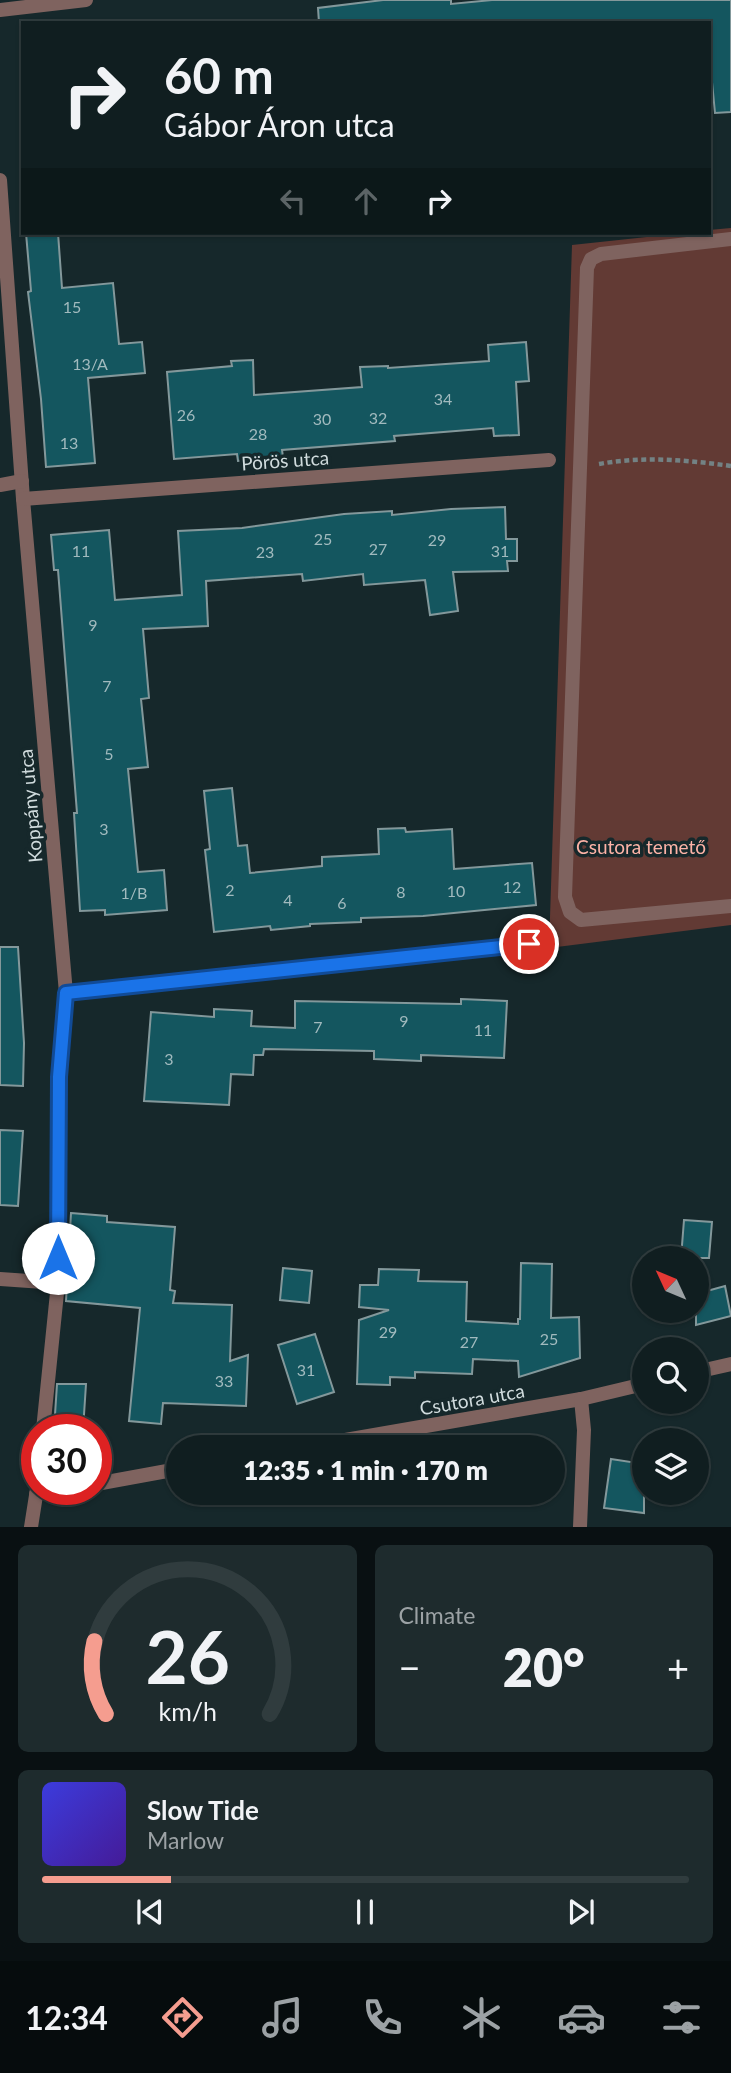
<!DOCTYPE html>
<html lang="en">
<head>
<meta charset="utf-8">
<style>
  :root { --surface:#101e20; --page:#1e2b2d; --text:#f1f3f6; --muted:#9ca2a5; --line:#303c3e; --accent:#f59d8f }
  body { margin:0; font-family:Lato,sans-serif; background:var(--page); color:var(--text); height:100vh; display:flex; flex-direction:column; font-size:26px; white-space:nowrap }
  * { box-sizing:border-box; margin:0 }
  p { font-size:23px; color:var(--muted) }
  .icon { flex:none; width:38px; height:38px; fill:none; stroke:currentColor; stroke-width:2; stroke-linecap:round; stroke-linejoin:round }
  .map { position:relative; height:1527px; overflow:hidden }
  .details { display:flex; flex-direction:column; gap:18px; padding:18px; background:#091012; flex:1 }
  .details>* { flex:none }
  .top-card { position:absolute; left:21px; top:21px; width:690px; height:214px; border-radius:0px; box-shadow:0 2px 5px #0004,0 0 0 2px var(--line); background:#101e20; color:var(--text); overflow:hidden }
  .needle { width:46px; rotate:314deg }
  .fabs { position:absolute; left:632px; top:1246px; display:grid; gap:14px }
  .fabs a { display:grid; place-items:center; width:77px; height:77px; border-radius:50%; background:var(--surface); box-shadow:0 2px 5px #0004,0 0 0 2px var(--line); font-size:35px }
  .speed { position:absolute; left:21px; top:1414px; display:flex; gap:14px; font-size:35px; font-weight:700; text-align:center }
  .speed>* { display:grid; place-content:center; width:91px; height:91px; border-radius:50%; background:var(--surface); box-shadow:0 2px 5px #0004,0 0 0 2px var(--line); line-height:1 }
  .speed .limit { border:10px solid #d22; background:#fff; color:#111 }
  .pin { position:absolute; display:grid; place-items:center; width:60px; height:60px; color:#fff; margin:-30px; border:4px solid #fff; border-radius:50%; box-shadow:0 2px 7px #0007 }
  .me { position:absolute; width:77px; margin:-38px; rotate:0deg; stroke-linejoin:round; filter:drop-shadow(0 0 5px #0008) }
  .turn { display:flex; align-items:center; gap:24px; height:147px; padding:0 28px; font-size:32px }
  .turn .icon { width:91px; height:91px; stroke-width:2.5 }
  .turn b { display:block; font-size:49px; line-height:60px }
  .lanes { display:flex; align-items:center; height:66px; padding:0 28px; background:#0003; justify-content:center; gap:35px; direction:ltr }
  .lanes .off { opacity:.35 }
  .big { font-size:52px; font-weight:800; line-height:1.1 }
  .details .widget { flex:1; display:flex; flex-direction:column; justify-content:center; gap:10px; min-width:0; padding:0 24px; border-radius:10px; background:var(--page) }
  .details .dial { align-items:center; gap:0 }
  .dial svg { height:182px; overflow:visible; fill:none; stroke:var(--line); stroke-width:7; stroke-linecap:round; text-anchor:middle }
  .dial text { fill:var(--text); stroke:none }
  .song { display:flex; align-items:center; gap:21px }
  .cover { width:84px; height:84px; border-radius:10px; background:linear-gradient(135deg,hsl(240 70% 55%),hsl(260 70% 35%)) }
  .played { height:7px; border-radius:4px; background:linear-gradient(90deg,var(--accent) 20%,var(--line) 20%) }
  .keys { display:flex; justify-content:space-around; direction:ltr }
  .heat { display:flex; justify-content:space-between; align-items:center; font-size:38px; direction:ltr }
  .details .tiles { flex:1; display:grid; gap:18px; grid-template-columns:1fr 1fr }
  .widget:last-child { grid-column:span 2 }
  .trip { position:absolute; left:166px; top:1435px; width:399px; height:70px; border-radius:35px; background:var(--surface); box-shadow:0 2px 5px #0004,0 0 0 2px var(--line); font-weight:800; line-height:70px; text-align:center }
  .tab-bar { display:flex; height:112px; justify-content:space-around; align-items:center; background:#060c0d; color:var(--muted) }
  .tab-bar .icon { width:49px; height:49px }
  .tab-bar .on { color:var(--accent) }
  .tab-bar b { font-size:32px; color:var(--text) }
  .map>svg:first-child { display:block }
  .green { fill:#623a34 }
  .building { fill:#14565f; stroke:#83989b; stroke-width:2 }
  .lines { fill:none; stroke-linecap:round; stroke-linejoin:round }
  .path { stroke:#738284; stroke-width:4.5; stroke-dasharray:5 3.5; stroke-linecap:butt }
  .service { stroke:#7f635f; stroke-width:14 }
  .minor { stroke:#7f635f; stroke-width:14 }
  .route-casing { stroke:#114b97; stroke-width:18 }
  .route { stroke:#1a73e8; stroke-width:12 }
  .labels { text-anchor:middle; dominant-baseline:central; stroke-width:7; stroke-linejoin:round; paint-order:stroke }
  .number-label { font-size:16px; fill:#a1babe }
  .street-label { font-size:19px; fill:#d0dbdd; stroke:#16282b }
  .park-label { font-size:19px; fill:#fdb3a7; stroke:#16282b }
</style>
</head>
<body>
<div class="map">
<svg width="731" height="1527" viewBox="0 0 731 1527">
  <rect width="100%" height="100%" fill="#16282b"/>
  <polygon class="green" points="731,228 731,925 549,948 572,245 684,233 709,233 709,230"/>
  <g class="building">
    <polygon points="383,0 451,0 451,4 492,0 731,0 731,112 715,113 709,51 709,23 319,23 318,8"/>
    <polygon points="26,233 58,233 62,288 113,283 119,344 142,342 145,373 88,378 95,463 46,467 41,399 28,292 31,291"/>
    <polygon points="526,342 529,381 516,382 519,435 494,436 493,428 394,436 395,441 282,450 283,457 238,461 237,454 174,459 167,372 232,366 231,361 253,360 254,395 362,387 360,367 388,366 388,368 489,361 488,345"/>
    <polygon points="505,507 506,539 517,539 517,561 507,561 508,571 453,572 458,611 430,615 425,580 364,585 363,574 303,581 302,574 206,581 208,626 143,629 149,698 141,699 148,767 128,769 138,872 164,870 167,910 105,915 105,910 80,911 74,813 77,813 58,570 54,570 51,535 109,530 115,600 182,595 178,531 242,528 344,514 392,511 392,515 451,509"/>
    <polygon points="232,788 238,846 247,845 250,873 322,866 322,857 379,854 378,829 405,828 406,832 452,829 454,869 532,863 536,905 423,916 361,918 361,922 310,924 310,926 271,930 270,926 214,932 205,850 210,849 204,791"/>
    <polygon points="0,947 18,947 24,1043 23,1086 0,1085"/>
    <polygon points="461,999 507,1001 504,1058 421,1055 421,1061 374,1059 374,1051 264,1049 263,1055 254,1055 253,1075 231,1074 229,1105 144,1101 151,1012 214,1017 214,1009 252,1011 251,1026 295,1028 295,1001 461,1004"/>
    <polygon points="0,1130 23,1131 18,1206 0,1205"/>
    <polygon points="71,1213 107,1216 107,1222 175,1227 170,1290 175,1291 173,1303 232,1305 230,1361 248,1355 246,1406 163,1403 161,1424 129,1421 140,1308 66,1301"/>
    <polygon points="684,1220 712,1222 709,1258 681,1258"/>
    <polygon points="521,1263 552,1264 551,1318 579,1317 580,1358 519,1377 518,1361 473,1359 472,1374 415,1372 415,1378 390,1377 390,1385 357,1384 359,1320 389,1310 359,1307 360,1285 378,1285 379,1269 419,1270 418,1281 467,1282 466,1321 518,1324 518,1319 520,1319"/>
    <polygon points="283,1268 312,1271 309,1303 280,1300"/>
    <polygon points="725,1286 731,1316 696,1325 696,1294"/>
    <polygon points="315,1334 334,1392 297,1404 278,1345"/>
    <polygon points="57,1384 86,1384 83,1430 54,1430"/>
    <polygon points="611,1459 644,1464 644,1513 604,1508"/>
  </g>
  <g class="lines">
    <path class="path" d="M599,464c44,-8 88,-4 132,2"/>
    <g class="service">
      <polyline points="731,239 601,254 591,259 587,268 565,897 570,912 581,920 731,906"/>
      <polyline points="0,1279 58,1283"/>
    </g>
    <g class="minor">
      <polyline points="0,10 86,0"/>
      <polyline points="0,180 23,499 66,993 59,1077 58,1283 43,1430"/>
      <polyline points="0,485 22,481"/>
      <polyline points="23,499 549,460"/>
      <polyline points="66,993 529,944"/>
      <polyline points="696,1372 731,1364"/>
      <polyline points="305,1447 581,1399 644,1384"/>
      <polyline points="96,1484 178,1469"/>
      <polyline points="36,1494 65,1489"/>
      <polyline points="31,1527 37,1489"/>
      <polyline points="580,1527 584,1430 581,1399"/>
    </g>
  </g>
  <g class="lines">
    <g class="route-casing">
      <polyline id="route" points="58,1258 59,1077 66,993 529,944"/>
    </g>
    <use href="#route" class="route"/>
  </g>
  <g class="labels">
    <g class="number-label">
      <text x="72" y="306">15</text>
      <text x="90" y="363">13/A</text>
      <text x="443" y="398">34</text>
      <text x="186" y="414">26</text>
      <text x="378" y="417">32</text>
      <text x="322" y="418">30</text>
      <text x="258" y="433">28</text>
      <text x="69" y="442">13</text>
      <text x="323" y="538">25</text>
      <text x="437" y="539">29</text>
      <text x="378" y="548">27</text>
      <text x="81" y="550">11</text>
      <text x="500" y="550">31</text>
      <text x="265" y="551">23</text>
      <text x="93" y="624">9</text>
      <text x="107" y="685">7</text>
      <text x="109" y="753">5</text>
      <text x="104" y="828">3</text>
      <text x="512" y="886">12</text>
      <text x="230" y="889">2</text>
      <text x="456" y="890">10</text>
      <text x="401" y="891">8</text>
      <text x="134" y="892">1/B</text>
      <text x="288" y="899">4</text>
      <text x="342" y="902">6</text>
      <text x="404" y="1020">9</text>
      <text x="318" y="1026">7</text>
      <text x="483" y="1029">11</text>
      <text x="169" y="1058">3</text>
      <text x="388" y="1331">29</text>
      <text x="549" y="1338">25</text>
      <text x="469" y="1341">27</text>
      <text x="306" y="1369">31</text>
      <text x="224" y="1380">33</text>
    </g>
    <g class="street-label">
      <text transform="translate(285 460) rotate(-4)">Pörös utca</text>
      <text transform="translate(30 806) rotate(-95)">Koppány utca</text>
      <text transform="translate(472 1399) rotate(-10)">Csutora utca</text>
    </g>
    <g class="park-label">
      <text x="641" y="846">Csutora temető</text>
    </g>
  </g>
</svg>
<div class="fabs">
<a><svg class="needle" viewBox="-14 -14 28 28"><path d="M0-13l5 13h-10z" fill="#e53935"/><path d="M0 13l5-13h-10z" fill="#9ca2a5"/></svg></a>
<a><svg class="icon" aria-label="search" viewBox="0 0 24 24"><circle cx="10" cy="10" r="6"/><path d="M15 15l6 6"/></svg></a>
<a><svg class="icon" aria-label="layers" viewBox="0 0 24 24"><path d="M12 4l9 5-9 5-9-5zM3 14l9 5 9-5"/></svg></a>
</div>
<div class="speed"><div class="limit">30</div></div>
<div class="pin" style="left:529px;top:944px;background:#d93025"><svg class="icon" aria-label="arrive" viewBox="0 0 24 24"><path d="M6 21V4h12l-3 4 3 4H6"/></svg></div>
<svg class="me" style="left:58px;top:1258px" viewBox="-20 -20 40 40"><circle r="19" fill="#fff"/><path d="M0-13L10 11 0 6-10 11z" fill="#1a73e8"/></svg>
<div class="trip">12:35 · 1 min · 170 m</div>
<div class="top-card">
<div class="turn"><svg class="icon" aria-label="right" viewBox="0 0 24 24"><path d="M7 20v-9h11M14 6l5 5-5 5"/></svg><div><b>60 m</b>Gábor Áron utca</div></div>
<div class="lanes"><svg class="icon off" aria-label="left" viewBox="0 0 24 24"><path d="M17 20v-9H6M10 6l-5 5 5 5"/></svg><svg class="icon off" aria-label="ahead" viewBox="0 0 24 24"><path d="M12 20V5M6 11l6-6 6 6"/></svg><svg class="icon" aria-label="right" viewBox="0 0 24 24"><path d="M7 20v-9h11M14 6l5 5-5 5"/></svg></div>
</div>
</div>
<section class="details">
<div class="tiles">
<div class="widget dial"><svg viewBox="0 0 100 80">
<path d="M14 69A42 42 0 1 1 86 69"/>
<path d="M14 69A42 42 0 0 1 9 37" stroke="#f59d8f"/>
<text x="50" y="56" font-size="32" font-weight="700">26</text>
<text x="50" y="72" font-size="11">km/h</text>
</svg></div>
<div class="widget"><p>Climate</p>
<div class="heat"><a>−</a><b class="big">20°</b><a>+</a></div>
</div>
<div class="widget">
<div class="song"><i class="cover"></i><div><b>Slow Tide</b><p>Marlow</p></div></div>
<div class="played"></div>
<div class="keys"><svg class="icon" aria-label="previous" viewBox="0 0 24 24"><path d="M18 5L8 12l10 7zM5 5v14"/></svg><svg class="icon" aria-label="pause" viewBox="0 0 24 24"><path d="M8 5v14M16 5v14"/></svg><svg class="icon" aria-label="next" viewBox="0 0 24 24"><path d="M6 5l10 7-10 7zM19 5v14"/></svg></div>
</div>
</div>
</section>
<nav class="tab-bar">
<b>12:34</b>
<svg class="icon on" aria-label="directions" viewBox="0 0 24 24"><path d="M12 3l9 9-9 9-9-9zM9 14v-3h6M13 9l2 2-2 2"/></svg>
<svg class="icon" aria-label="music" viewBox="0 0 24 24"><path d="M9 18V5l10-2v13"/><circle cx="6" cy="18" r="3"/><circle cx="16" cy="16" r="3"/></svg>
<svg class="icon" aria-label="phone" viewBox="0 0 24 24"><path d="M5 4h4l2 5-3 2q2 4 5 5l2-3 5 2v4C11 20 4 13 5 4z"/></svg>
<svg class="icon" aria-label="climate" viewBox="0 0 24 24"><path d="M12 3v18M4 7l16 10M4 17L20 7"/></svg>
<svg class="icon" aria-label="car" viewBox="0 0 24 24"><path d="M5 17H2v-5l4-1 3-4h7l3 4 3 1v5h-3M9 17h6M6 11h13"/><circle cx="7" cy="17" r="2"/><circle cx="17" cy="17" r="2"/></svg>
<svg class="icon" aria-label="filters" viewBox="0 0 24 24"><path d="M4 7h16M4 17h16"/><circle cx="9" cy="7" r="2"/><circle cx="15" cy="17" r="2"/></svg>
</nav>
</body>
</html>
